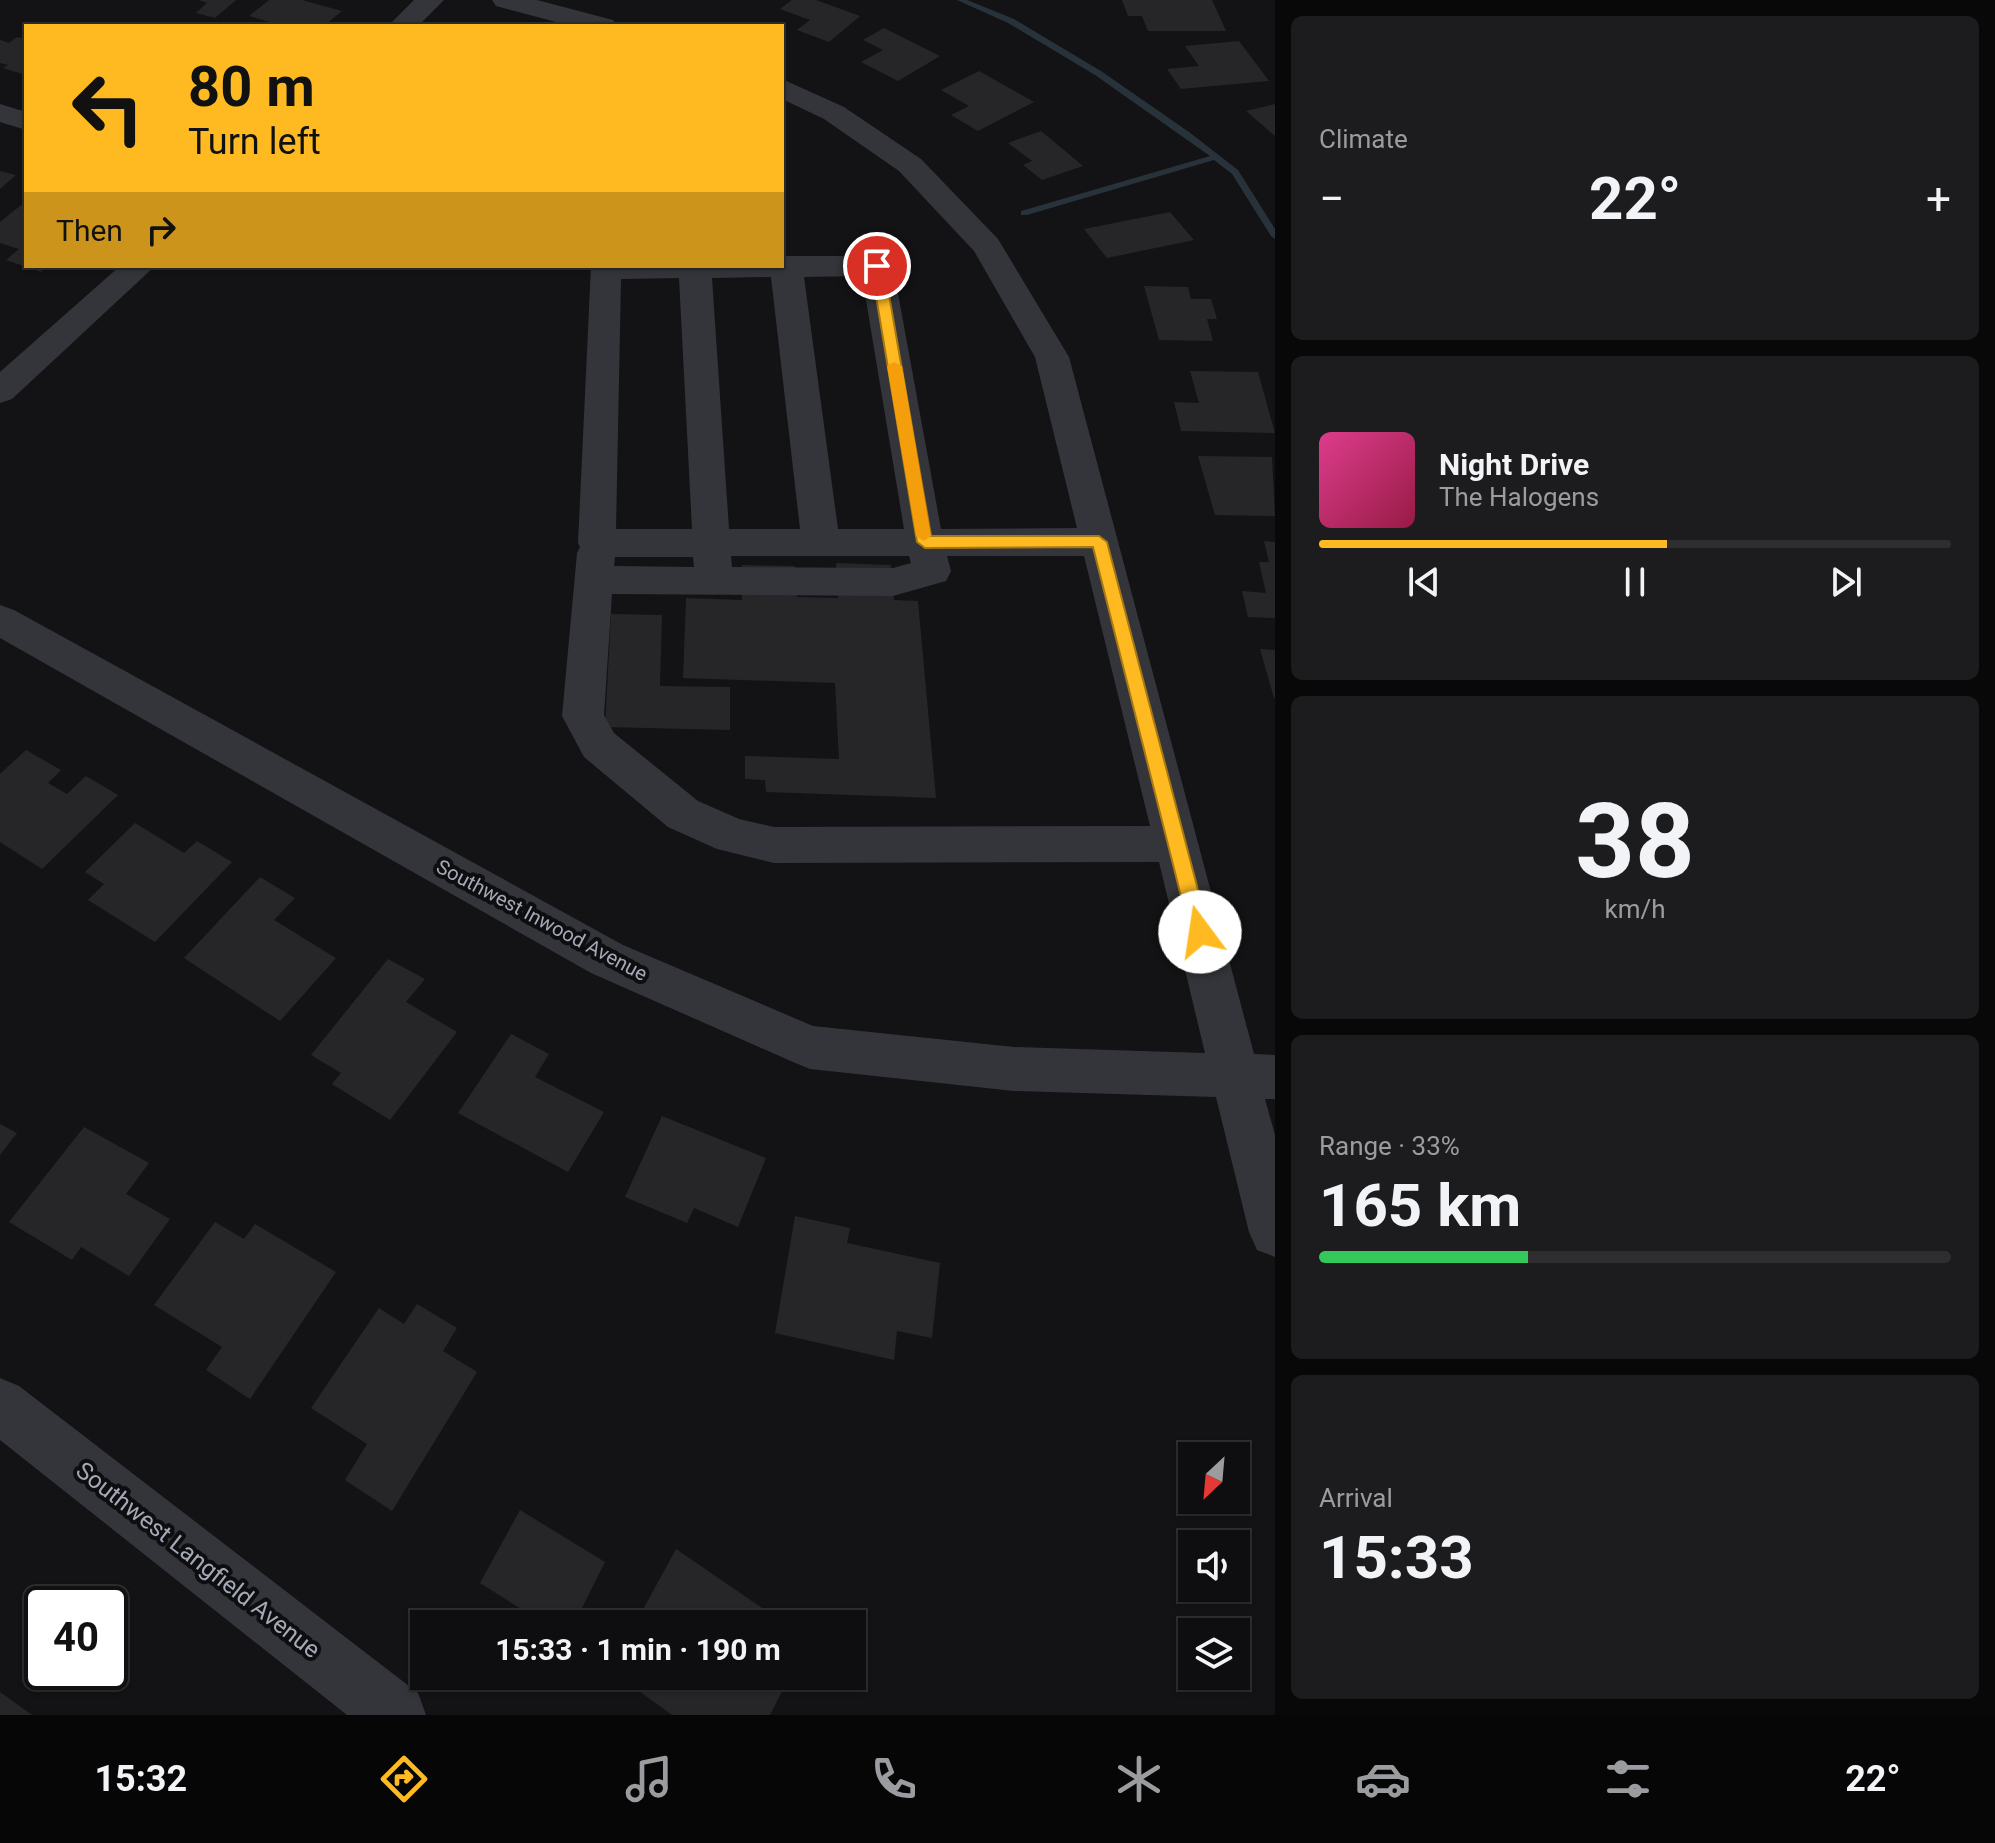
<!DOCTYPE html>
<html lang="en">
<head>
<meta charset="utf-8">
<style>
  :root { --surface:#0e0e10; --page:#1c1c1e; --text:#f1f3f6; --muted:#9b9c9f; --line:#2e2e30; --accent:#ffba21 }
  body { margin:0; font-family:Roboto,sans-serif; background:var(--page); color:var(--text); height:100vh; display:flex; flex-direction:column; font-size:30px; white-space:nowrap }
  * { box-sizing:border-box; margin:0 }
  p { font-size:26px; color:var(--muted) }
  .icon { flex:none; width:44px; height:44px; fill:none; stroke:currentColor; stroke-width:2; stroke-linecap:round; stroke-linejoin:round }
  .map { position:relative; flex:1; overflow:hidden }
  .side { display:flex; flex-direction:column; gap:16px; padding:16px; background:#080809; width:720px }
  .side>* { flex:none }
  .guide { position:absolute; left:24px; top:24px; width:760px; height:244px; border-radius:0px; box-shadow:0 2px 6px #0004,0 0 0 2px var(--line); background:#ffba21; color:#111; overflow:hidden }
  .needle { width:52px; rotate:206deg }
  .controls { position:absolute; left:1178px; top:1442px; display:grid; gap:16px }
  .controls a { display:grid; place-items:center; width:72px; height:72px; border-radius:0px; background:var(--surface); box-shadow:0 2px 6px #0004,0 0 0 2px var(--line); font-size:40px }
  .speed { position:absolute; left:24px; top:1586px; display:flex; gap:16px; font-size:40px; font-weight:700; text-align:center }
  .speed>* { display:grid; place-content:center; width:104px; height:104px; border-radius:50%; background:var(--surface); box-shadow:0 2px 6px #0004,0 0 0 2px var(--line); line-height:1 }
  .speed .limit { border:4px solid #111; border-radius:12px; background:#fff; color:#111 }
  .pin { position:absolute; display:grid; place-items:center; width:68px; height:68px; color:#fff; margin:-34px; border:4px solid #fff; border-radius:50%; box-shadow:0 2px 8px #0007 }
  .me { position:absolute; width:88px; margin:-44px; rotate:346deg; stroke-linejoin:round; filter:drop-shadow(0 0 6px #0008) }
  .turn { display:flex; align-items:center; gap:28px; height:168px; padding:0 32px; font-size:36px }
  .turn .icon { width:104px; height:104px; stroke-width:2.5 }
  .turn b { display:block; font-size:56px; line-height:68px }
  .then { display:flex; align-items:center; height:76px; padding:0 32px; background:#0003; gap:16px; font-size:30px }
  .big { font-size:60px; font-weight:700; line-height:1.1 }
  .side .card { flex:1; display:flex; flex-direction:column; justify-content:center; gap:12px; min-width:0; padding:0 28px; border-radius:12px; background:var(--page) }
  .side .dial { align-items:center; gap:0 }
  .dial b { font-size:104px; line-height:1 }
  .song { display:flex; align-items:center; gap:24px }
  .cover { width:96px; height:96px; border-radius:12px; background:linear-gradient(135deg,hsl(330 70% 55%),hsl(340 70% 35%)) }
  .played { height:8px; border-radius:4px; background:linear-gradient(90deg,var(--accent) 55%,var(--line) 55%) }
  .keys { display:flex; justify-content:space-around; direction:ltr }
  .heat { display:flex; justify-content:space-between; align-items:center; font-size:44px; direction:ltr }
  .charge { height:12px; border-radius:6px; background:linear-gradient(90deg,#34c759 33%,var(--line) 0) }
  .trip { position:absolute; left:410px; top:1610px; width:456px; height:80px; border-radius:0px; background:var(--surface); box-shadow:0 2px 6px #0004,0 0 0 2px var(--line); font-weight:700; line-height:80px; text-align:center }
  .tab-bar { display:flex; height:128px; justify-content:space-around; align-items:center; background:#060606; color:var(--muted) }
  .tab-bar .icon { width:56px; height:56px }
  .tab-bar .active { color:var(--accent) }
  .tab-bar b { font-size:36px; color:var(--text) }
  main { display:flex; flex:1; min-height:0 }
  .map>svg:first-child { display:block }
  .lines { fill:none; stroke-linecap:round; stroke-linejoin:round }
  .stream { fill:#28323a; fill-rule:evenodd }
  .building { fill:#262629 }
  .minor { fill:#34353a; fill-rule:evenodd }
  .route { fill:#ffba21; stroke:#a67915; stroke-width:2 }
  .slow { fill:#f59e0b }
  .labels { text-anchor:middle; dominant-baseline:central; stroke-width:8; stroke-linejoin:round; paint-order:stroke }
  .street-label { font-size:20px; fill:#a3a9b7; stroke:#0e0e10 }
  .near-street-label { font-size:24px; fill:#a3a9b7; stroke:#0e0e10 }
</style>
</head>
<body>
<main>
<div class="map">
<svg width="1275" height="1715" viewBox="0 0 1275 1715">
  <rect width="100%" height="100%" fill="#131315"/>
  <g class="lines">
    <polygon class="stream" points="957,0 967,0 1014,19 1101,71 1189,132 1238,170 1275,229 1275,239 1271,236 1232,174 1214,160 1027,215 1021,215 1021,211 1210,156 1095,75 1008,23"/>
  </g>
  <g class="building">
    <polygon points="199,0 236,0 215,18 196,13 207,3"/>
    <polygon points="269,0 302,0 342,11 324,26 283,26 249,16"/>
    <polygon points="792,0 816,0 860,16 829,42 797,30 810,20 780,9"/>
    <polygon points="1122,0 1212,0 1226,31 1148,31 1142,16 1128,16"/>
    <polygon points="884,28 940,56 898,81 861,62 883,50 863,40"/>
    <polygon points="17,37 26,39 26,75 3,68 8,65 0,63 0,40 9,43"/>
    <polygon points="1239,41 1269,81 1181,89 1167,69 1199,66 1185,46"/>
    <polygon points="979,71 1034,102 978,131 951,115 969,106 941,90"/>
    <polygon points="1275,104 1275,136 1246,111"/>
    <polygon points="1041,131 1064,150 1083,166 1042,180 1023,165 1032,161 1008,143"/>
    <polygon points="0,171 16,175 0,189"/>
    <polygon points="26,201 26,266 48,266 41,272 6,260 19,249 0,243 0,222"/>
    <polygon points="1170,212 1194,240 1107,258 1084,229"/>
    <polygon points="1144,286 1188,287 1191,299 1211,299 1217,319 1207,319 1213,341 1159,340"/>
    <polygon points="1190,371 1258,372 1275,433 1181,431 1174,402 1199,403"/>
    <polygon points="1198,456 1272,457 1275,516 1215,515"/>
    <polygon points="1264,541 1275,542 1275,618 1248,617 1242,591 1266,593 1259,562 1269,562"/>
    <polygon points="836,563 891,565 894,600 918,601 936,798 766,792 765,780 745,779 745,756 839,759 835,683 683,678 686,598 742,600 742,565 795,566 797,597 838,598"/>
    <polygon points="611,614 662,615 660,686 730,687 730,730 605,727"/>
    <polygon points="1260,649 1275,650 1275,698 1274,698"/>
    <polygon points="26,750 61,770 48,783 67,794 86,776 118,795 42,869 0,842 0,774"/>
    <polygon points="135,823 184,853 197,841 232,862 155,942 88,900 104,884 85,872"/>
    <polygon points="260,877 295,898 274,920 336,958 280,1021 184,958"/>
    <polygon points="388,959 425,979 406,1002 457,1032 390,1120 332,1084 341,1073 311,1055"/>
    <polygon points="511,1034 549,1054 535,1077 604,1112 568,1172 458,1113"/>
    <polygon points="662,1116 766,1158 738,1227 694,1208 687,1223 625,1197"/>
    <polygon points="0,1124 17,1133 0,1155"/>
    <polygon points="84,1127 149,1163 126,1194 170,1219 129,1276 81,1247 72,1260 9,1222"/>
    <polygon points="795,1216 850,1228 847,1243 940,1263 932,1338 897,1331 894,1360 775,1333"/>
    <polygon points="215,1222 244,1239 255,1224 336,1272 250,1399 206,1370 222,1347 154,1305"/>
    <polygon points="417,1304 457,1328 443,1351 477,1372 392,1511 345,1480 367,1444 311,1408 379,1308 404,1324"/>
    <polygon points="520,1510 605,1562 574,1624 545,1624 480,1583"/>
    <polygon points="676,1549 768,1612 762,1624 635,1624"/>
    <polygon points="618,1676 790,1676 770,1715 672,1715"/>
    <polygon points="0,1692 32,1715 0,1715"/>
  </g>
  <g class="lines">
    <g class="minor">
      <polygon points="414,0 444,0 418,26 388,26"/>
      <polygon points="492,0 537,0 613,20 617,26 571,26 496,6"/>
      <path d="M782,79l62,28 77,52 77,80 71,118 185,697 21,1v44h-10l10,36v122l-18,-7 -8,-18 -33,-135 -202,-6 -204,-22 -17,-7 -202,-89 -591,-335v-33l14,5 609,335 190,81 201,21 191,6 -46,-191 -385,1 -57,-14 -49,-22 -84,-70 -22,-41 15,-163 3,-6 -2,-4 13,-277h191v-9l4,-1h91l11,3 5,7 48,263 136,-1 -42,-171 -61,-106 -75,-80 -75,-52 -42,-20zM862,276l42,253h-66l-34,-252zM771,277l29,252h-71l-17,-251zM679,278l13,251h-76l5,-250zM731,556h178l2,7 -18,5 -161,-1zM947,556h137l66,270 -376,1 -35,-8 -41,-18 -84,-68 -10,-18 8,-121 281,2 53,-15 5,-10zM615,557h78l1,10 -80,-1z"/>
      <polygon points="0,104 26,112 26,130 0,122"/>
      <polygon points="120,266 155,266 12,399 0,403 0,372"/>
      <polygon points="0,1378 19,1386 418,1693 426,1715 347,1715 0,1440"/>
    </g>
  </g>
  <polygon class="route" points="877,261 884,266 931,536 1099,536 1107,542 1209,932 1206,938 1193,938 1190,932 1093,547 925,548 917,542 871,266"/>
  <polygon class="slow" points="894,362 902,366 931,536 924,541 916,536 887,366"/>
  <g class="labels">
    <g class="street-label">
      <text transform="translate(542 920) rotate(28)">Southwest Inwood Avenue</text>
    </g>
    <g class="near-street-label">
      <text transform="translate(198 1560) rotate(38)">Southwest Langfield Avenue</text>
    </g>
  </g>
</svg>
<div class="controls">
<a><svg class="needle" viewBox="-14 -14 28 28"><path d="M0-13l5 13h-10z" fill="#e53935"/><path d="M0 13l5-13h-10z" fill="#9b9c9f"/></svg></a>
<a><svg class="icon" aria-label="sound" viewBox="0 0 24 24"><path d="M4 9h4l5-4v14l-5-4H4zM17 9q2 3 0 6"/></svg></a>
<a><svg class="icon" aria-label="layers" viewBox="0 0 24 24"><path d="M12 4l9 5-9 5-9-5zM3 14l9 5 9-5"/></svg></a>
</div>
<div class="speed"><div class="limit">40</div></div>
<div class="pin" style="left:877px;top:266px;background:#d93025"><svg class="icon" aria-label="arrive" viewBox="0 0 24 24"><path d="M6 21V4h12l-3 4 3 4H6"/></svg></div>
<svg class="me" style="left:1200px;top:932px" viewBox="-20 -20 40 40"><circle r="19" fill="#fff"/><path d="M0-13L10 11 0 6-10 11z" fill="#ffba21"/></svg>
<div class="trip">15:33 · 1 min · 190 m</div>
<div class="guide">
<div class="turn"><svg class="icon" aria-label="left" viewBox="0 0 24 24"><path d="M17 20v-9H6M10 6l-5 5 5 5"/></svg><div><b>80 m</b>Turn left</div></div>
<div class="then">Then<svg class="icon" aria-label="right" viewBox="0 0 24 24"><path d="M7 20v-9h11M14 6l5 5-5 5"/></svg></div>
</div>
</div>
<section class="side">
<div class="card"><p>Climate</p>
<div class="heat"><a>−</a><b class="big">22°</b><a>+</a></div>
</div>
<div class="card">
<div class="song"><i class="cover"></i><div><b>Night Drive</b><p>The Halogens</p></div></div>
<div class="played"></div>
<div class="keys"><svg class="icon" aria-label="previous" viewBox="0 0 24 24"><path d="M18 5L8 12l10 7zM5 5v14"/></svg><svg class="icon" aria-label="pause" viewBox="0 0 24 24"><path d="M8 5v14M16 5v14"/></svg><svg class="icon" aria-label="next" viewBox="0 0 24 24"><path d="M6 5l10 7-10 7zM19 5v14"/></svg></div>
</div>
<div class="card dial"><b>38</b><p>km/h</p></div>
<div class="card"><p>Range · 33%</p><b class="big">165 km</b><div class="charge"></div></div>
<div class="card"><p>Arrival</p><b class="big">15:33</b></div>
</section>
</main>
<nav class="tab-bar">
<b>15:32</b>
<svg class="icon active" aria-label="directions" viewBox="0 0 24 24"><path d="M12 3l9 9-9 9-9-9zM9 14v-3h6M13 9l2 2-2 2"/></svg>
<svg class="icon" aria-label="music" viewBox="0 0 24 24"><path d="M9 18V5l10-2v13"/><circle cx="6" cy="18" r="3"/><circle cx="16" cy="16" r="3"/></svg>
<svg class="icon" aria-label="phone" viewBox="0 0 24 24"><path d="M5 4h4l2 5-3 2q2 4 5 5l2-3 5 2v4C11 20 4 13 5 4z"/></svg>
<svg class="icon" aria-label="climate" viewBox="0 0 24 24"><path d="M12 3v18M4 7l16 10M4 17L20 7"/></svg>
<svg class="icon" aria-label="car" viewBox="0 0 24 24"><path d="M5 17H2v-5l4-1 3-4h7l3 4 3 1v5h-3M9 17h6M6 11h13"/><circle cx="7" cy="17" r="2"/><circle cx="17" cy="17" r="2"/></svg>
<svg class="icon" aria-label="filters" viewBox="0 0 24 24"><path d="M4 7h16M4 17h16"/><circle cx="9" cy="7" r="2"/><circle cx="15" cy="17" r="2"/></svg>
<b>22°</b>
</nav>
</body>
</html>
